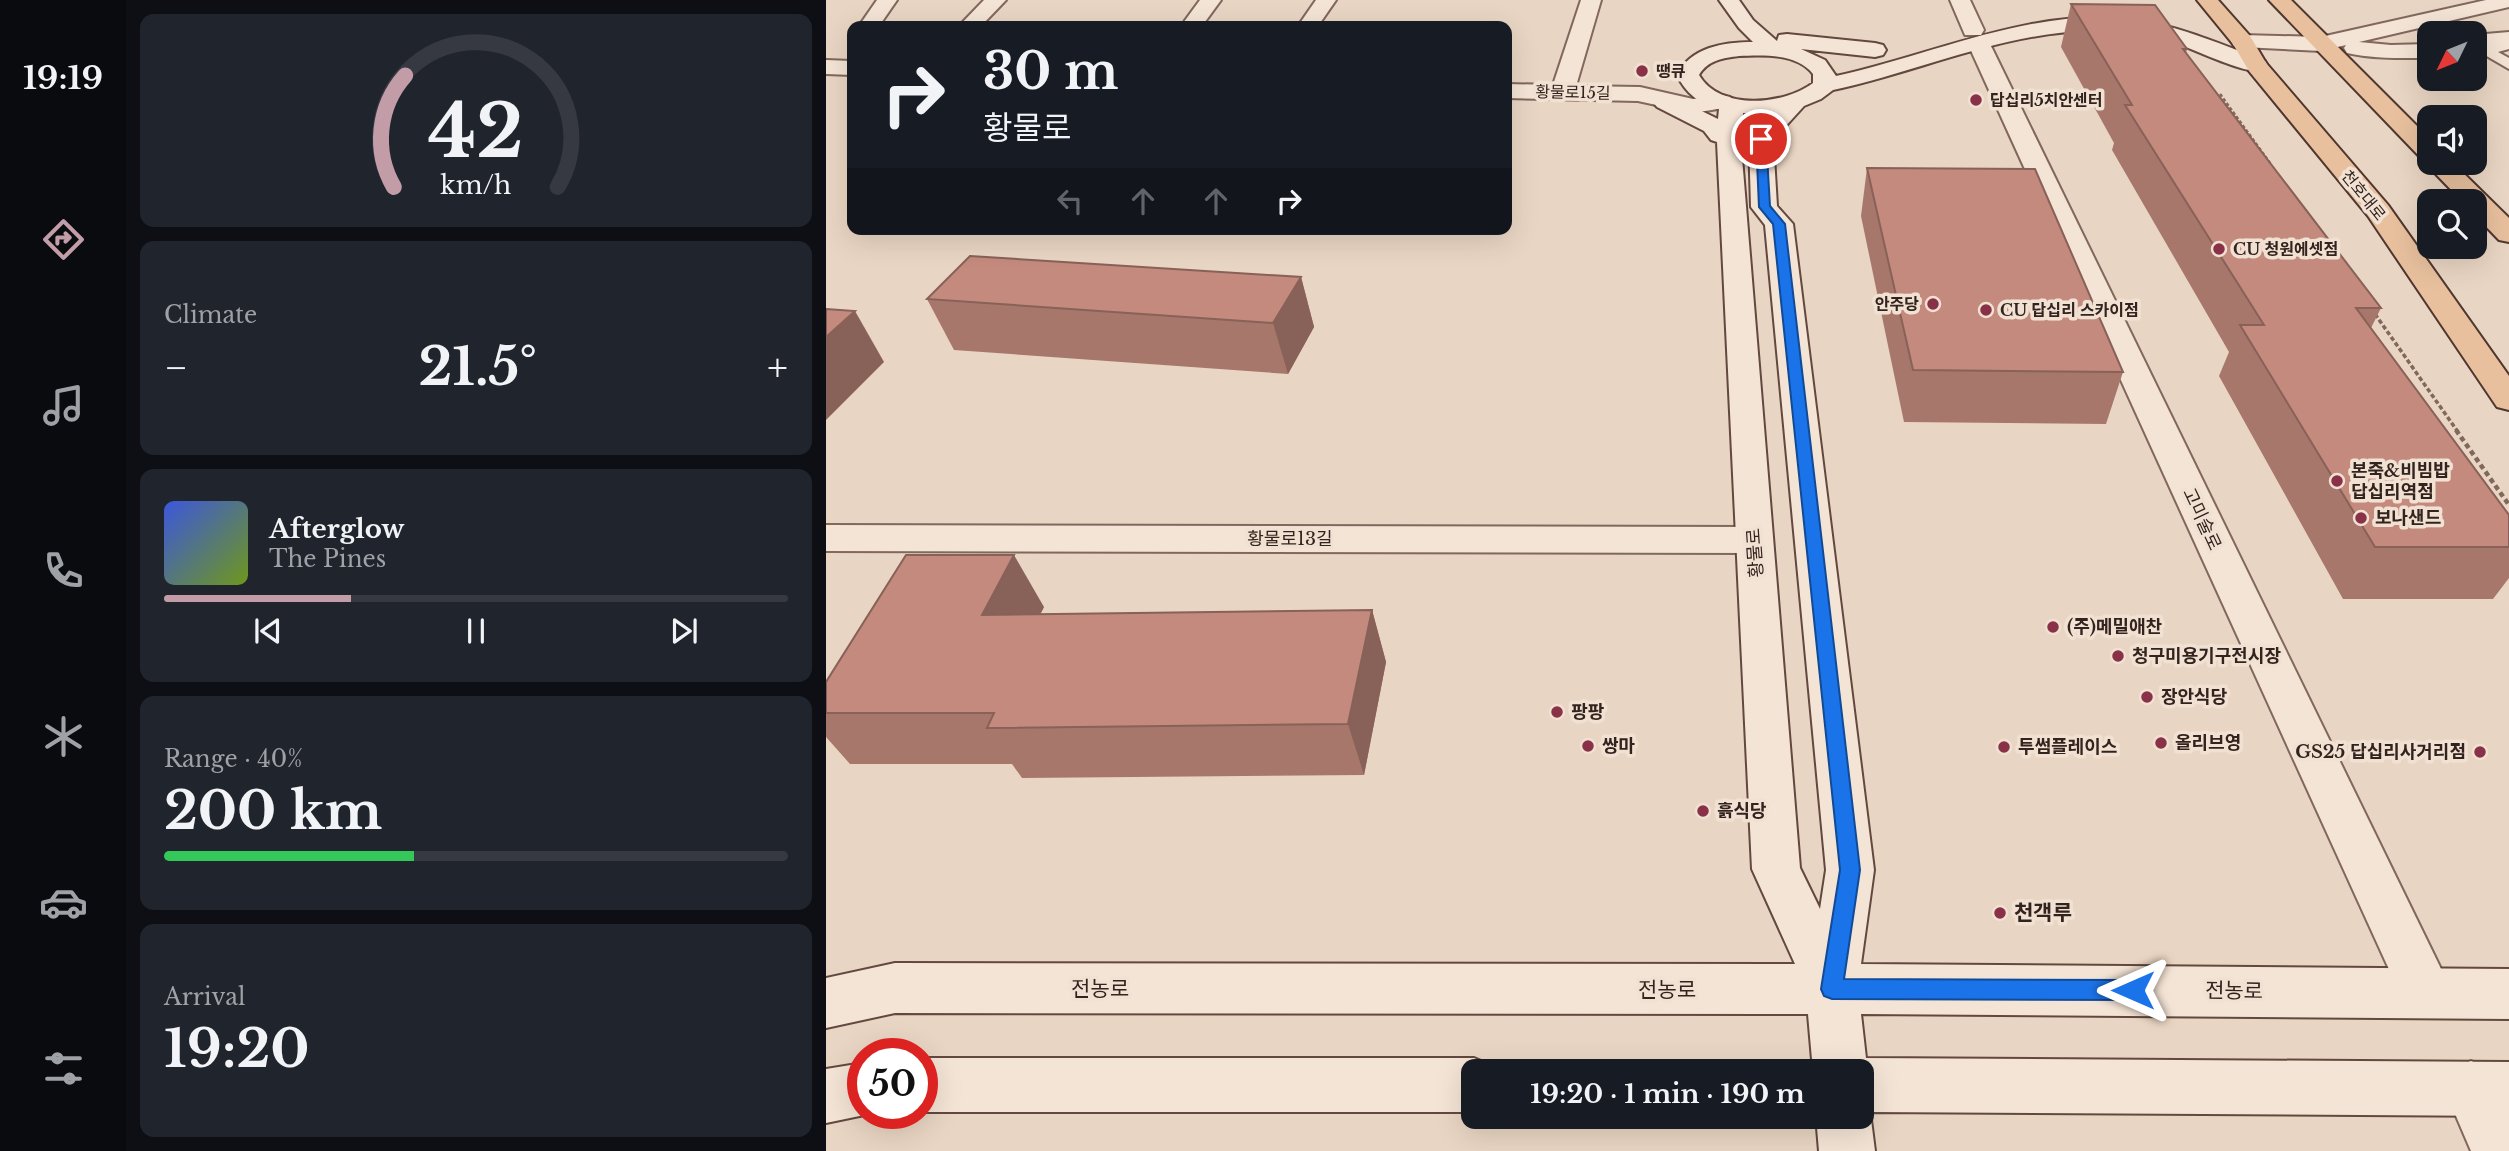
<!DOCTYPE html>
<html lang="en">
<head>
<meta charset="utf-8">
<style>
  :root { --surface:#171b24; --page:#20242c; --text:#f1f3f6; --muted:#9ea1a6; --line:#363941; --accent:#c29ca7 }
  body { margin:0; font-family:"Libre Baskerville","Noto Sans KR",serif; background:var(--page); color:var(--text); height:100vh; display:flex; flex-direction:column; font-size:26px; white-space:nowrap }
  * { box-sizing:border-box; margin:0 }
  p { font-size:23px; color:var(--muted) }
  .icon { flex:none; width:38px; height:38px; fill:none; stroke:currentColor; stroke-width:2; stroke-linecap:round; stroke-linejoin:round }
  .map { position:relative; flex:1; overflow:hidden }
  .side { display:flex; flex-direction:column; gap:14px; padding:14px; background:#0d0f14; width:700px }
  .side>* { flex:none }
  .banner { position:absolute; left:21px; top:21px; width:665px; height:214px; border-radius:14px; box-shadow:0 7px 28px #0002; background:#171b24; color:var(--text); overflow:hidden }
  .needle { width:46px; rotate:227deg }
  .tools { position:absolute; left:1591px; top:21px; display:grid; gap:14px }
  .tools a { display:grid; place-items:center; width:70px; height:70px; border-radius:14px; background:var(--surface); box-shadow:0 7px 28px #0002; font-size:35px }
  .speed { position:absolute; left:21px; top:1038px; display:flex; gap:14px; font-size:35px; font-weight:700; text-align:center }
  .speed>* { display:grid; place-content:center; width:91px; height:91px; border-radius:50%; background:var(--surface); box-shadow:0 7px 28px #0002; line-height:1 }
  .speed .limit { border:10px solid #d22; background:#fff; color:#111 }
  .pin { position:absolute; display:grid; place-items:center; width:60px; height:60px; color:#fff; margin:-30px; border:4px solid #fff; border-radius:50%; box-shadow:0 2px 7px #0007 }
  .me { position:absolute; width:77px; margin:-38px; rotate:270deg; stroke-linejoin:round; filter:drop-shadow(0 0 5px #0008) }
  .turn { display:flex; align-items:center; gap:24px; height:147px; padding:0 21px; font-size:32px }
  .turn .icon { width:91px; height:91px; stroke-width:2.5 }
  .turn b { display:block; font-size:49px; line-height:60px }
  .lanes { display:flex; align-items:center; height:66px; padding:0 21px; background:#0003; justify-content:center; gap:35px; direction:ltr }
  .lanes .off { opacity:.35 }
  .big { font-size:52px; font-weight:800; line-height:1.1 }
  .side .tile { flex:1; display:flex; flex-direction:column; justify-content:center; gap:10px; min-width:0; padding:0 24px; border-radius:14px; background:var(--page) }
  .side .dial { align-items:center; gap:0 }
  .dial svg { height:182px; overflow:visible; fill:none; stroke:var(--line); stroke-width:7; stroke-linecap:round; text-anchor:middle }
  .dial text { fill:var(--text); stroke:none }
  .song { display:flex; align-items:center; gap:21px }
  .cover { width:84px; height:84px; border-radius:10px; background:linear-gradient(135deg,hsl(230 70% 55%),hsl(80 70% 35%)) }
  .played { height:7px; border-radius:4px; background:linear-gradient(90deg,var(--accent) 30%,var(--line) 30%) }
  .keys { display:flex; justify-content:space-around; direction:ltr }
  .heat { display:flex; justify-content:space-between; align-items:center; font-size:38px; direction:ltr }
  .charge { height:10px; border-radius:5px; background:linear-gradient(90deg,#34c759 40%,var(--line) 0) }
  .trip { position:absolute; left:635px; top:1059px; width:413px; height:70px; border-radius:14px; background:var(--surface); box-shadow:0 7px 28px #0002; font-weight:800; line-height:70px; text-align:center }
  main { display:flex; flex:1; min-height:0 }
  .tabs { display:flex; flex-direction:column; width:126px; justify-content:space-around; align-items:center; background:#090b0e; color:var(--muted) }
  .tabs .icon { width:49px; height:49px }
  .tabs .on { color:var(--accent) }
  .tabs b { font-size:32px; color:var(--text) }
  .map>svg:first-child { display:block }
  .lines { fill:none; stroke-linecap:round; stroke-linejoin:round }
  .lane-casing { stroke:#81675c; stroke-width:4 }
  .street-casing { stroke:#81675c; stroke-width:4 }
  .secondary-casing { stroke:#63483f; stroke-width:4 }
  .primary-casing { stroke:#4f3730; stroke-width:4 }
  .path-far2 { stroke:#81675c; stroke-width:2.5; stroke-dasharray:3.5 2; stroke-linecap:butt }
  .path-far1 { stroke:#81675c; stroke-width:3.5; stroke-dasharray:4.5 2.5; stroke-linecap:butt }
  .path { stroke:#81675c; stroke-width:4.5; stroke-dasharray:5 3.5; stroke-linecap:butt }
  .lane { fill:#f4e4d5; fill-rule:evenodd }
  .street { fill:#f4e4d5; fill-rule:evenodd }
  .secondary { fill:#f4e4d5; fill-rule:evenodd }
  .primary { fill:#e8c09e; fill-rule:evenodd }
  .wall { fill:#a8776c }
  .shaded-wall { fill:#886158 }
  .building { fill:#c38a7d; stroke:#886158; stroke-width:2 }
  .route { fill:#1a73e8; stroke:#114b97; stroke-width:2 }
  .poi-dot { fill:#893247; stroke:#f1e1d2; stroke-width:2.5 }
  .labels { text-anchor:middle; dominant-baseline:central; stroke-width:7; stroke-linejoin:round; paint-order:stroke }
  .far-poi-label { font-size:16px; font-weight:bold; fill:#32231e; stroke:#f1e1d2; text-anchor:start }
  .far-street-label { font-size:16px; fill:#32231e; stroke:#f1e1d2 }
  .poi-label { font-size:18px; font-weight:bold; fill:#32231e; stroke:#f1e1d2; text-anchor:start }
  .street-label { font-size:18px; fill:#32231e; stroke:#f1e1d2 }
  .near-poi-label { font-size:21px; font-weight:bold; fill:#32231e; stroke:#f1e1d2; text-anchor:start }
  .near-street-label { font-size:21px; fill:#32231e; stroke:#f1e1d2 }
</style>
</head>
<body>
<main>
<nav class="tabs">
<b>19:19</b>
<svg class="icon on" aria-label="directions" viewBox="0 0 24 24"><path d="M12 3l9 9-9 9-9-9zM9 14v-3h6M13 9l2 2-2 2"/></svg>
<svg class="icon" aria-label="music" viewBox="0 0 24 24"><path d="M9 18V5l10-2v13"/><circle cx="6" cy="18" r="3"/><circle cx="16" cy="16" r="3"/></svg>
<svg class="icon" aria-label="phone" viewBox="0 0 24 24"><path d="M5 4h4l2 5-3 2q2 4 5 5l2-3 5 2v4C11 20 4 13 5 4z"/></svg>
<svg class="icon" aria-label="climate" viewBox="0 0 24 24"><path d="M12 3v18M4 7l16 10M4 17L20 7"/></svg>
<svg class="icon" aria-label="car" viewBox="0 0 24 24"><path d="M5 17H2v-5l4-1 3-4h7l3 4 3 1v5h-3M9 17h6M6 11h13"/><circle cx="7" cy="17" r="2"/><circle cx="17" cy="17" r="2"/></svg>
<svg class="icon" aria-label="filters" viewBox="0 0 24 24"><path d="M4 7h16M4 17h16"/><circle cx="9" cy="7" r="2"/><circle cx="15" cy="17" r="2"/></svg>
</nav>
<section class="side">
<div class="tile dial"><svg viewBox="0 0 100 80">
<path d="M14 69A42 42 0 1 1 86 69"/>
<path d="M14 69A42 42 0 0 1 19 20" stroke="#c29ca7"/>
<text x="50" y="56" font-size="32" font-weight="700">42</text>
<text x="50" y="72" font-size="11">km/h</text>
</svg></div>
<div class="tile"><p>Climate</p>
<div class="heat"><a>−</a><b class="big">21.5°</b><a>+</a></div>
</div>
<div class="tile">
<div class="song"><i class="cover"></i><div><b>Afterglow</b><p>The Pines</p></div></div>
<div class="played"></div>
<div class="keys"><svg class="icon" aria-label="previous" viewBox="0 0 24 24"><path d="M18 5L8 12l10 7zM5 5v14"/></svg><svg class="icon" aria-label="pause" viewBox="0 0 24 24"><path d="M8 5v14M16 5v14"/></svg><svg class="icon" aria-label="next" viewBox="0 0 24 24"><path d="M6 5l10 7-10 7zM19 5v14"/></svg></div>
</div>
<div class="tile"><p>Range · 40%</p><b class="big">200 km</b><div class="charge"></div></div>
<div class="tile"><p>Arrival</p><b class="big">19:20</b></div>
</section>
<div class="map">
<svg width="1683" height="1151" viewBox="0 0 1683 1151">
  <rect width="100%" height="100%" fill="#e9d5c3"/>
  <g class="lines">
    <g class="lane-casing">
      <polygon id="lane" points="1683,40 1683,49 1672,52 1683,58 1683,69 1652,51 1654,48"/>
    </g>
    <g class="street-casing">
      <g id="street">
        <polygon points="51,0 71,0 53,26 33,26"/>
        <polygon points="158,0 180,0 155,26 133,26"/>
        <polygon points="374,0 395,0 376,26 355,26"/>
        <polygon points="490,0 510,0 492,26 472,26"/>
        <polygon points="755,0 775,0 750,86 814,87 867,99 896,95 904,97 908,102 904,107 867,113 812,101 681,98 681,84 727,85"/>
        <polygon points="1124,0 1144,0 1158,30 1155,35 1139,35"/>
        <path d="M1660,0h23v7l-150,35 32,3 38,-1v14c-27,0 -55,1 -82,-5l-3,-5 2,-3 -25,6 -79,-4 -8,-1 -3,-5 3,-5 8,-1 79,2z"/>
        <polygon points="1683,32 1683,44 1648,48 1648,35"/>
        <polygon points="1153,37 1161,39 1164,44 1618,975 1626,993 1618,1011 1600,1018 1582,1011 1142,44 1145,39"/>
        <polygon points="0,60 26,61 26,75 0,74"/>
        <polygon points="0,525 928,527 941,531 947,540 941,549 928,553 0,551"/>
        <polygon points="1645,1061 1664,1069 1683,1108 1683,1151 1645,1151 1618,1088 1626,1069"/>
      </g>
    </g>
    <g class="secondary-casing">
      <g id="secondary">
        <path d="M893,0h20l14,20 24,21 2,-6 8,-1 88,9 8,2 3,5 -3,5 -8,2 -74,-8 24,11 11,16c98,-21 200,-71 302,-56 44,7 85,25 127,41l3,5 -3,5c-20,5 -81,-27 -105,-34 -21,-5 -42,-6 -63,-6 -90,-1 -178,41 -264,59l-12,9 -17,7 -31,34 4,66 16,18 81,646 -13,94 648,5v50l-648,-5 5,44 643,4v54l-639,-4 5,39h-56l-3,-35h46v-45h-49l-5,-57 -913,-1 -69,15v-50l69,-15 900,1 -43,-95 -35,-727 -6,-2 -7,-9 -47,-24 -4,-5 4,-5h16l45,22 1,-10c-21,-7 -32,-14 -42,-34 14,-28 47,-33 76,-33l-14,-14zM913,56c23,-1 58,-3 74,18v9c-29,22 -93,28 -114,-8 9,-15 24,-17 40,-19zM917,113h29l-23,26 2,68 14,18 61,645 -6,39 -20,-41 -59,-723z"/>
        <polygon points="96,1058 648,1058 667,1066 670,1071 648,1071 648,1112 96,1112"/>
        <polygon points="37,1063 37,1113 48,1113 0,1123 0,1069"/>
      </g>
    </g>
    <g class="primary-casing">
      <g id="primary">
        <polygon points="1371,0 1392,0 1424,36 1440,63 1562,205 1683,376 1683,410 1671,407 1542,216 1423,71 1407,44"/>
        <polygon points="1443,0 1465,0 1603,138 1603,163 1627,163 1683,218 1683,242 1673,240 1648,214 1648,201 1636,201 1604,168 1600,163 1603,159 1594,157"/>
      </g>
    </g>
    <polyline class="path-far2" points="1394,94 1444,163"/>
    <polyline class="path-far1" points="1549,314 1632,432"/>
    <polyline class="path" points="1630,430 1683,505"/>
    <use href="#lane" class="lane"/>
    <use href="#street" class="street"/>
    <use href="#secondary" class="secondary"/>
    <use href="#primary" class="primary"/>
  </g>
  <g class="wall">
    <polygon points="1245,4 1361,49 1360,53 1555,308 1545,328 1683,515 1683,578 1667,599 1517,599 1393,376 1403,352 1286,150 1288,143 1235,47"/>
    <polygon points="1041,168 1297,372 1280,424 1078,422 1035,216"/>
    <polygon points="475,277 488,327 462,374 128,350 101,299"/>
    <polygon points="218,607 214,614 546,610 560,662 538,775 196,778 186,764 24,764 0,737 0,682"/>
  </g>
  <g class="shaded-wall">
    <polygon points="475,277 488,327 462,374 447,323"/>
    <polygon points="29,311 58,362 0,420 0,337"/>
    <polygon points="188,555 218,607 188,667 156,615"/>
    <polygon points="546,610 560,662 538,775 522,724"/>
  </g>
  <g class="building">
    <polygon points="1245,4 1329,5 1361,49 1357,49 1555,308 1530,308 1683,515 1683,547 1549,547 1414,325 1438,325 1299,105 1306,105"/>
    <polygon points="1041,168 1209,169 1297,372 1087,370"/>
    <polygon points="144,256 475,277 447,323 101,299"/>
    <polygon points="0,309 29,311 0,337"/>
    <polygon points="80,555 188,555 156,615 546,610 522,724 161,728 168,713 0,713 0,682"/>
  </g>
  <polygon class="route" points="935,136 940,139 944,206 959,224 1034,870 1018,979 1307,980 1315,983 1318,990 1315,997 1307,1000 1006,999 998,996 995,989 1014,870 947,224 933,207 930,139"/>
  <g class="poi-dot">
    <circle cx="816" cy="71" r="7"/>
    <circle cx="1150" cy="100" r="7"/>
    <circle cx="1393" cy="249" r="7"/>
    <circle cx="1107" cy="304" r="7"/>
    <circle cx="1160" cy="310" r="7"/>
    <circle cx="1511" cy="481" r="7"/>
    <circle cx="1535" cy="518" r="7"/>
    <circle cx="1227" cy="627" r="7"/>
    <circle cx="1292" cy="656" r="7"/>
    <circle cx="1321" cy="697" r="7"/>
    <circle cx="731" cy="712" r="7"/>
    <circle cx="1335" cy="743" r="7"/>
    <circle cx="762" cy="746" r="7"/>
    <circle cx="1178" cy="747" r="7"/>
    <circle cx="1654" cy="752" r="7"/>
    <circle cx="877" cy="811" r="7"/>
    <circle cx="1174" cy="913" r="7"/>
  </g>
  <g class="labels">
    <g class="far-poi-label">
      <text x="830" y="71">땡큐</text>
      <text x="1164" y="100">답십리5치안센터</text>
      <text x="1407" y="249">CU 청원에셋점</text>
      <text x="1093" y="304" text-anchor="end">안주당</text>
      <text x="1174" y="310">CU 답십리 스카이점</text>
    </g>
    <g class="far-street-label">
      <text transform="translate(747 92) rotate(1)">황물로15길</text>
      <text transform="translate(1538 195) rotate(51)">천호대로</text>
    </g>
    <g class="poi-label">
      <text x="1525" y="471">본죽&amp;비빔밥<tspan x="1525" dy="21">답십리역점</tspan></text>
      <text x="1549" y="518">보나샌드</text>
      <text x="1241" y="627">(주)메밀애찬</text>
      <text x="1306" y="656">청구미용기구전시장</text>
      <text x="1335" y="697">장안식당</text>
      <text x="745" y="712">팡팡</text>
      <text x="1349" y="743">올리브영</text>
      <text x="776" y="746">쌍마</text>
      <text x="1192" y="747">투썸플레이스</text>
      <text x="1640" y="752" text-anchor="end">GS25 답십리사거리점</text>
      <text x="891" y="811">흙식당</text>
    </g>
    <g class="street-label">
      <text transform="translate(1376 519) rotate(65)">고미술로</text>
      <text x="464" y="539">황물로13길</text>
      <text transform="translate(929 553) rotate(-94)">황물로</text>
    </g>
    <g class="near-poi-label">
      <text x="1188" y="913">천객루</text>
    </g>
    <g class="near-street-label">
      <text x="274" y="989">전농로</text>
      <text x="841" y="990">전농로</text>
      <text transform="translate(1408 991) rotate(1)">전농로</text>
    </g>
  </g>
</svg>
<div class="tools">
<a><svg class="needle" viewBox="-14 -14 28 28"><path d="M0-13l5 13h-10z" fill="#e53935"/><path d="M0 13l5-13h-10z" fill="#9ea1a6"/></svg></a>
<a><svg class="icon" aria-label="sound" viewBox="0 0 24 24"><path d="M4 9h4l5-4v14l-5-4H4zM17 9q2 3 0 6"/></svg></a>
<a><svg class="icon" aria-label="search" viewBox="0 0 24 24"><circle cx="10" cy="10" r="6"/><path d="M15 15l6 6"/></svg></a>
</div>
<div class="speed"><div class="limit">50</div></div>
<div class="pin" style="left:935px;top:139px;background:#d93025"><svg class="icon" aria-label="arrive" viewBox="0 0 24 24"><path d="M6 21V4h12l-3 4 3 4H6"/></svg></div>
<svg class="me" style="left:1307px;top:990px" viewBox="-20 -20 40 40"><path d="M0-17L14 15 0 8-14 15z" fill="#1a73e8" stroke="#fff" stroke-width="4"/></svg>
<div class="trip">19:20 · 1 min · 190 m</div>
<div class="banner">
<div class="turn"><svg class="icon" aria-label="right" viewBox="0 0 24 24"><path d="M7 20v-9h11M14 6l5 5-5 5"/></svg><div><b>30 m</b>황물로</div></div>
<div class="lanes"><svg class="icon off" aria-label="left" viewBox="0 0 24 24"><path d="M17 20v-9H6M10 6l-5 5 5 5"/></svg><svg class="icon off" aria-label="ahead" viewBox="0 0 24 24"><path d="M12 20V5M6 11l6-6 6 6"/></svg><svg class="icon off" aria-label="ahead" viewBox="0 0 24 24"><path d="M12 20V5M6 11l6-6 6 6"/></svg><svg class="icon" aria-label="right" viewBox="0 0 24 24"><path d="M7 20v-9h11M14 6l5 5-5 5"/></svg></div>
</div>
</div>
</main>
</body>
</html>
